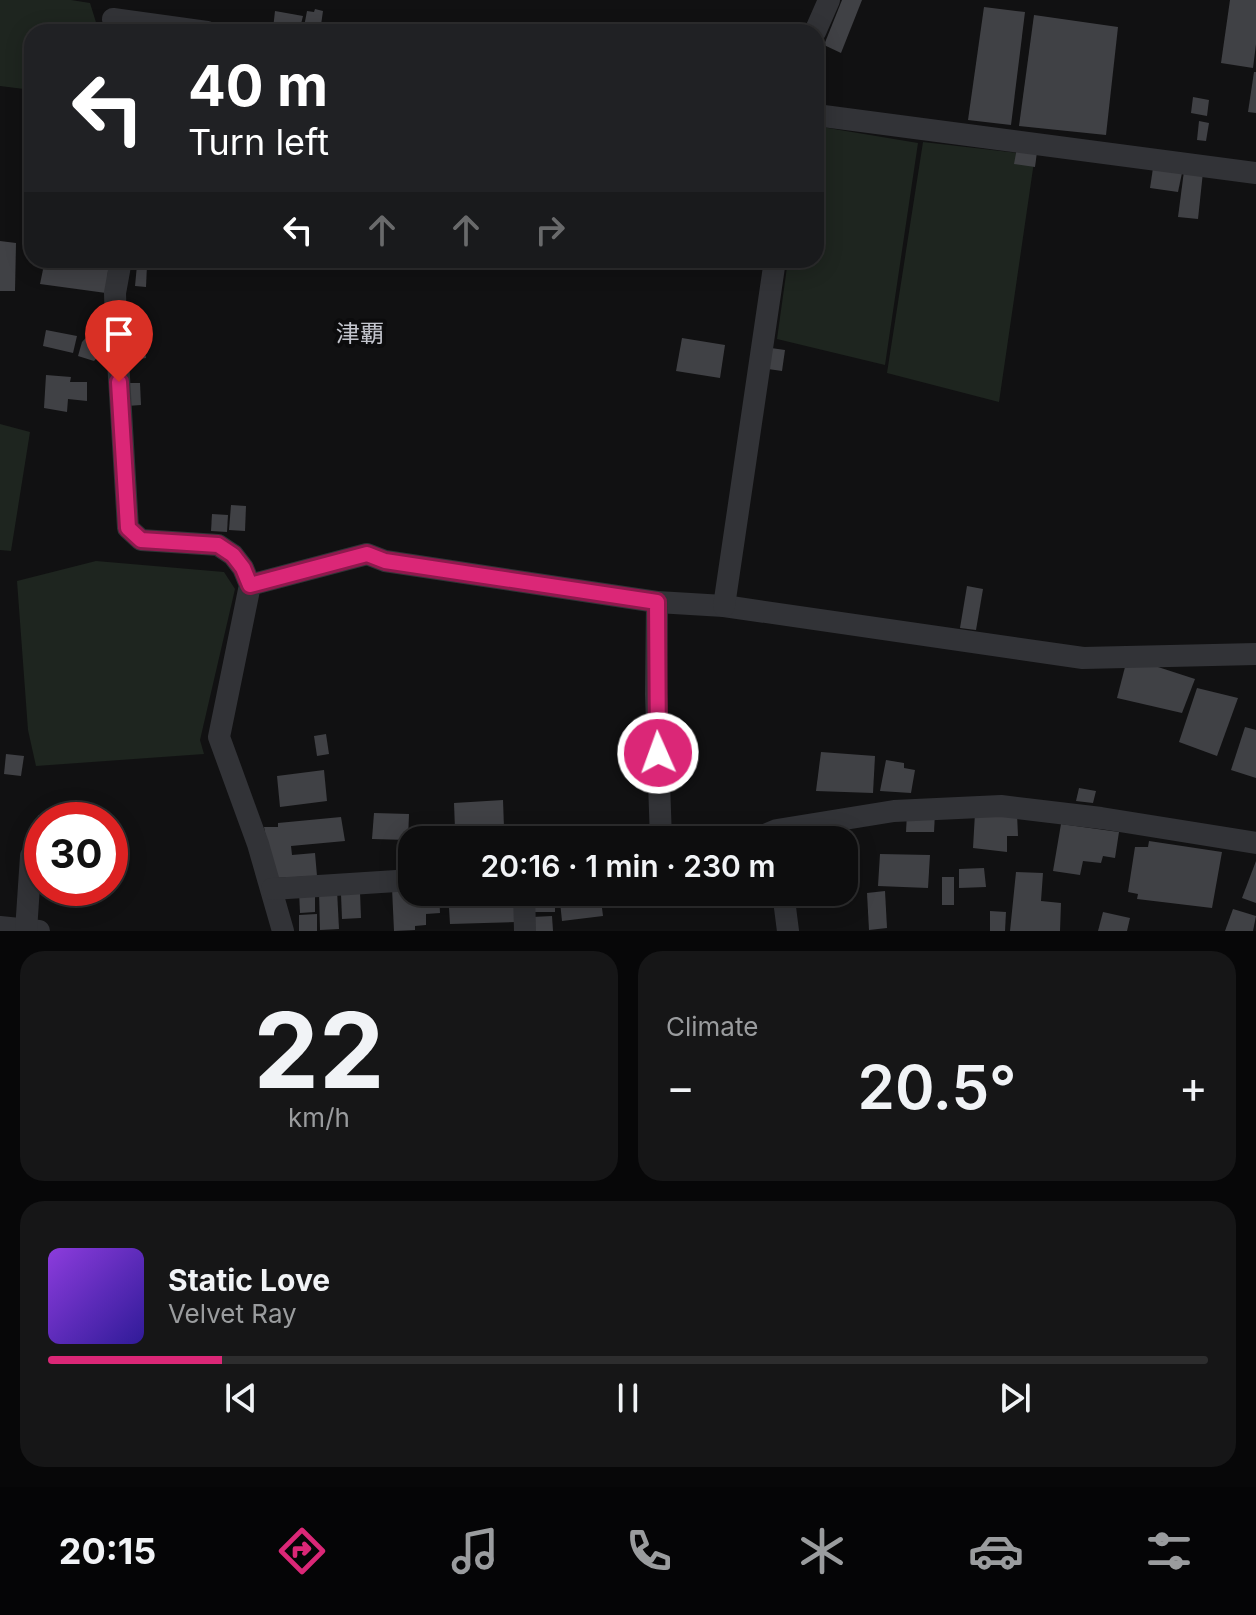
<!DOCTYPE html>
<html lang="en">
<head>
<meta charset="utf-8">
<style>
  :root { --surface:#0d0d0e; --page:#161617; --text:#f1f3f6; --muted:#9a9c9e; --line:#2d2d2e; --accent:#db2777 }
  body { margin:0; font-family:Inter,"Noto Sans JP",sans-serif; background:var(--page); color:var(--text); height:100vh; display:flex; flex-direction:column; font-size:30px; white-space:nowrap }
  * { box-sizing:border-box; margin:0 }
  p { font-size:26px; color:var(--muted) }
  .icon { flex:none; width:44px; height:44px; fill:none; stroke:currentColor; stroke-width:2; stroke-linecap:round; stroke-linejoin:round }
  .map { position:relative; height:931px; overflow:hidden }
  .drawer { display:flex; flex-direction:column; gap:20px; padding:20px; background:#070708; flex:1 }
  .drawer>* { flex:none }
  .guide { position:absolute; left:24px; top:24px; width:800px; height:244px; border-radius:24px; box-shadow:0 4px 20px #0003,0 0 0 2px var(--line); background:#202124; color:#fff; overflow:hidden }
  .speed { position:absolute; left:24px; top:802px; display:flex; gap:16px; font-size:40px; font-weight:700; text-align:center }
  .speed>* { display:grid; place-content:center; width:104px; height:104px; border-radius:50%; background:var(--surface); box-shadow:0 4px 20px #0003,0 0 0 2px var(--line); line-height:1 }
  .speed .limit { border:12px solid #d22; background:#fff; color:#111 }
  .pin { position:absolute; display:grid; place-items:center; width:68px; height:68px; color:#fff; margin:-82px -34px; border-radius:50% 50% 50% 0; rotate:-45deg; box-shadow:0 0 8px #0007 }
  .pin .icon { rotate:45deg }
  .me { position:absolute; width:88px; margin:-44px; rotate:358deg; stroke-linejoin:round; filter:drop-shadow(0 0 6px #0008) }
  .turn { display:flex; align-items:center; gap:28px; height:168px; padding:0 32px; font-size:36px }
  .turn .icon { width:104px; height:104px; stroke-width:2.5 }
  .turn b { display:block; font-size:56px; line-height:68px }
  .lanes { display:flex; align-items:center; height:76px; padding:0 32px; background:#0003; justify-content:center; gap:40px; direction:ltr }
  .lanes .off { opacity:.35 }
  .big { font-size:60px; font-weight:600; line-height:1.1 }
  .drawer .tile { flex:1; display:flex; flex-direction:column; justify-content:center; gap:12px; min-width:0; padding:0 28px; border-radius:24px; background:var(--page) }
  .drawer .dial { align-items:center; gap:0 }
  .dial b { font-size:104px; line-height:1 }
  .song { display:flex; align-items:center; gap:24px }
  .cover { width:96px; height:96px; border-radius:12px; background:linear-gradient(135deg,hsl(270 70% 55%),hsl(250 70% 35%)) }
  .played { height:8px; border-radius:4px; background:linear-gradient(90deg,var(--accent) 15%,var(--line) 15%) }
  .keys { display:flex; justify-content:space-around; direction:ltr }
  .heat { display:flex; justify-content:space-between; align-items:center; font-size:44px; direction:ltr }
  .drawer .tiles { flex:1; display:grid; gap:20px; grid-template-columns:1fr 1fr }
  .tile:last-child { grid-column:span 2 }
  .trip { position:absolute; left:398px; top:826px; width:460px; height:80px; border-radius:24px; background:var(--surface); box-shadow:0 4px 20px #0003,0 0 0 2px var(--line); font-weight:600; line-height:80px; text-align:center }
  .tabs { display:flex; height:128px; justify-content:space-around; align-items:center; background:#050506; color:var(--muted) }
  .tabs .icon { width:56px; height:56px }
  .tabs .selected { color:var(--accent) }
  .tabs b { font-size:36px; color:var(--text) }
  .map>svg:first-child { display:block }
  .green { fill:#1e251f }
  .building { fill:#404145 }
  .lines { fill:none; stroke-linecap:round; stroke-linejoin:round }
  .minor { stroke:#323337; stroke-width:22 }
  .route-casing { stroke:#8e194d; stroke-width:20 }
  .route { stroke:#db2777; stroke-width:14 }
  .labels { text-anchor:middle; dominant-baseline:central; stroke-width:8; stroke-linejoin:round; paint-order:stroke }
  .quarter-label { font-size:24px; fill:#c4c6ce; stroke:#0c0c0d }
</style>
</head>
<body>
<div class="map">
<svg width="1256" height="931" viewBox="0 0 1256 931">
  <rect width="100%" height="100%" fill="#111112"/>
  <g class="green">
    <polygon points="0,0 71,0 90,3 99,32 32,32 32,90 0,86"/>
    <polygon points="816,126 918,143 885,365 777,339 788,260 816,260"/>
    <polygon points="923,142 1035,155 999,402 887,373"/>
    <polygon points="0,424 30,432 11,551 0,550"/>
    <polygon points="96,561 224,572 235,589 200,740 204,754 36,766 28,730 17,581"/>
  </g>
  <g class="building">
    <polygon points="842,0 862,0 841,53 824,45"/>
    <polygon points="1230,0 1256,0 1256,44 1253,68 1221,63"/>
    <polygon points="984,7 1025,12 1011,125 968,120"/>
    <polygon points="315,9 323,11 320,32 303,32 307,11 314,12"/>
    <polygon points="275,11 303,16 299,32 273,29"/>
    <polygon points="1034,15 1118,27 1106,135 1019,126"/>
    <polygon points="417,23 444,26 443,32 416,32"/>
    <polygon points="1254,72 1256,72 1256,113 1248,112"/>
    <polygon points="1193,97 1209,100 1207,116 1191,113"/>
    <polygon points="1199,121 1209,123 1206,141 1197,140"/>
    <polygon points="1017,148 1037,152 1035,167 1014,164"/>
    <polygon points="1153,168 1182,173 1178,192 1150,188"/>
    <polygon points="1184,171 1203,172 1198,219 1178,217"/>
    <polygon points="0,241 16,243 15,291 0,291"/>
    <polygon points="45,260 109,260 106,293 40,284"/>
    <polygon points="137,265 147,265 146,287 135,286"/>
    <polygon points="140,314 146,358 127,361 125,345 129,344 126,316"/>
    <polygon points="101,329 107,330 107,347 94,361 78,356 82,342 92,331"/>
    <polygon points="46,330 77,336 73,353 43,346"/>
    <polygon points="682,338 725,345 720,378 676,371"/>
    <polygon points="771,348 785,350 782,371 768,369"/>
    <polygon points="46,375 71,377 70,382 87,382 87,401 68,399 67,412 44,408"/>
    <polygon points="126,383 140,383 141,405 127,406"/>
    <polygon points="231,505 246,506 245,531 229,530"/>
    <polygon points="212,514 228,515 227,532 211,531"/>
    <polygon points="967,586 983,589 976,630 960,628"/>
    <polygon points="1125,667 1158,667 1195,679 1182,713 1117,698"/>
    <polygon points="1197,688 1238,698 1217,756 1179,742"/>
    <polygon points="1245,727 1256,730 1256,778 1231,770"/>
    <polygon points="326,734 329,754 317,756 314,736"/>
    <polygon points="821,752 875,756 873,793 816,791"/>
    <polygon points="6,754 24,756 21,776 4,774"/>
    <polygon points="886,760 904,763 904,768 915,770 911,793 880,791"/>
    <polygon points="324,770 327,801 280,807 277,776"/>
    <polygon points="1079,788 1096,791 1093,803 1076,801"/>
    <polygon points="503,800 504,828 455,829 454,803"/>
    <polygon points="374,813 409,814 408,840 372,839"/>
    <polygon points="907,813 935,813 934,832 906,832"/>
    <polygon points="975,813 1017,814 1018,836 1007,836 1007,852 973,848"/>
    <polygon points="38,815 57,815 57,820 42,820 42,856 36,856"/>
    <polygon points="341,817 345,841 291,846 292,855 315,853 317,876 274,878 264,827 278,827 278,823"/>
    <polygon points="1061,824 1119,832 1115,858 1103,856 1101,863 1083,861 1080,875 1053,871"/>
    <polygon points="1149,841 1222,852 1212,908 1137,899 1138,894 1128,892 1135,847 1148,847"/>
    <polygon points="880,854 930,855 928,888 878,886"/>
    <polygon points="1256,861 1256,903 1242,898"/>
    <polygon points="984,868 986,887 959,888 959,869"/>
    <polygon points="1016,872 1043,873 1041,901 1061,903 1060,931 1010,931"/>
    <rect x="942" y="877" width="12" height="28"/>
    <polygon points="392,888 412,888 412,892 439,892 440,913 426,914 426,925 415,926 415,930 394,931"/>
    <polygon points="315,890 315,912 300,913 299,891"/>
    <polygon points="337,890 339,929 320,930 319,891"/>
    <polygon points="885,891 887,928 869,930 867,893"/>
    <polygon points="360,892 361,918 342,919 341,894"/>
    <polygon points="448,892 514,892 516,922 450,924"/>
    <polygon points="533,892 555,892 555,912 532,912"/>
    <polygon points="559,892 600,892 603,916 562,921"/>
    <polygon points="1233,909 1256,916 1253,931 1225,931"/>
    <polygon points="990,911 1006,912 1005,931 990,931"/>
    <polygon points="1103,912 1130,918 1127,931 1098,931"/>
    <polygon points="317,914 317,931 299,931 299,915"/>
    <polygon points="552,916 553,931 532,931 532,917"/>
  </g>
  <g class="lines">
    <g class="minor">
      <polyline points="113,19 207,32"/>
      <polyline points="815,32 829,0"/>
      <polyline points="816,115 1256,173"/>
      <polyline points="121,260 115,293 116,327 128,528 141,540 218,545 233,555 243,568 250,585 219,737 258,844 283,931"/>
      <polyline points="250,585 367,554 385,561 657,602 724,606 1083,658 1256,654"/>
      <polyline points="657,602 656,694 661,840"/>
      <polyline points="724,606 775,260"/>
      <polyline points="753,840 777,830 894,811 1001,806 1101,818 1256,843"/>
      <polyline points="272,889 412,880"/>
      <polyline points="524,892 525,931"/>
      <polyline points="783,892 788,931"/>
      <polyline points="0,927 39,931"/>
      <polyline points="26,931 31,856"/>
    </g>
  </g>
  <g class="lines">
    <g class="route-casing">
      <polyline id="route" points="119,382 128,528 141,540 218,545 233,555 243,568 250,585 367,554 385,561 657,602 658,753"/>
    </g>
    <use href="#route" class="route"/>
  </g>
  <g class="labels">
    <g class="quarter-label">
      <text x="360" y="333">津覇</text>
    </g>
  </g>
</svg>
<div class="speed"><div class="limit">30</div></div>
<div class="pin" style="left:119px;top:382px;background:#d93025"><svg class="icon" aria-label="arrive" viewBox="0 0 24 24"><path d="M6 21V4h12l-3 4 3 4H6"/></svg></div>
<svg class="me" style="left:658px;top:753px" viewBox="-20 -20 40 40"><circle r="17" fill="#db2777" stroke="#fff" stroke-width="3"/><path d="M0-11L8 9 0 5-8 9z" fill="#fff"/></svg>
<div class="trip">20:16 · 1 min · 230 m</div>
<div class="guide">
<div class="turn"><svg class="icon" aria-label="left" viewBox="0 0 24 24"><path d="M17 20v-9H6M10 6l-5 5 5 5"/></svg><div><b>40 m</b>Turn left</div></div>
<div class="lanes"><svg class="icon" aria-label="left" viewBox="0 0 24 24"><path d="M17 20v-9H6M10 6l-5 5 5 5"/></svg><svg class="icon off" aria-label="ahead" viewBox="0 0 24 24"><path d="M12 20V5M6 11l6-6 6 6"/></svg><svg class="icon off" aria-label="ahead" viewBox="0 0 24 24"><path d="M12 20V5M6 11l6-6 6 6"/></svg><svg class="icon off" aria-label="right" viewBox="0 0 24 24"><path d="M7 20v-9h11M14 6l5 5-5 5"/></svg></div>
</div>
</div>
<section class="drawer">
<div class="tiles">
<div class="tile dial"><b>22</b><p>km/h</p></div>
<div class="tile"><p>Climate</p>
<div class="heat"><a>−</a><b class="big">20.5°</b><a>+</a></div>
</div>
<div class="tile">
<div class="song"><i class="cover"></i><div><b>Static Love</b><p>Velvet Ray</p></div></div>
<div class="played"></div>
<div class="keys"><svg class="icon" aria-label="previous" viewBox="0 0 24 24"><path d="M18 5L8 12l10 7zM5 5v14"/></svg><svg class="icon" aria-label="pause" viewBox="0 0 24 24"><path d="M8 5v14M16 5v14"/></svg><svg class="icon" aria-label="next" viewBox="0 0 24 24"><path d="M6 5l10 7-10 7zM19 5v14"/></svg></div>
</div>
</div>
</section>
<nav class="tabs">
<b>20:15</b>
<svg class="icon selected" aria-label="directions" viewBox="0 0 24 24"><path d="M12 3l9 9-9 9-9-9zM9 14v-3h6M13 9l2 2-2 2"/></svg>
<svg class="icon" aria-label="music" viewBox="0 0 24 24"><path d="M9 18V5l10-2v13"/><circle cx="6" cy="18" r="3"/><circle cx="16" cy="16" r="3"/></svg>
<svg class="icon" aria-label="phone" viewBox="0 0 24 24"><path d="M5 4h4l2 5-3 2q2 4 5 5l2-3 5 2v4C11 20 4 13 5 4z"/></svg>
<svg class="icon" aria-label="climate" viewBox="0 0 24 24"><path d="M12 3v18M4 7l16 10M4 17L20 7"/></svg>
<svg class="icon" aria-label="car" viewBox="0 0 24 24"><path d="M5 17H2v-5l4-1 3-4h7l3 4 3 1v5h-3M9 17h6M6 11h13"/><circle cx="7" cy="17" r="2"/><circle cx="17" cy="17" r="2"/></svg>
<svg class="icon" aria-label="filters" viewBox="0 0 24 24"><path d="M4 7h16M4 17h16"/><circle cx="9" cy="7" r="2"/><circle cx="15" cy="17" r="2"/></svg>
</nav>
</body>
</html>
